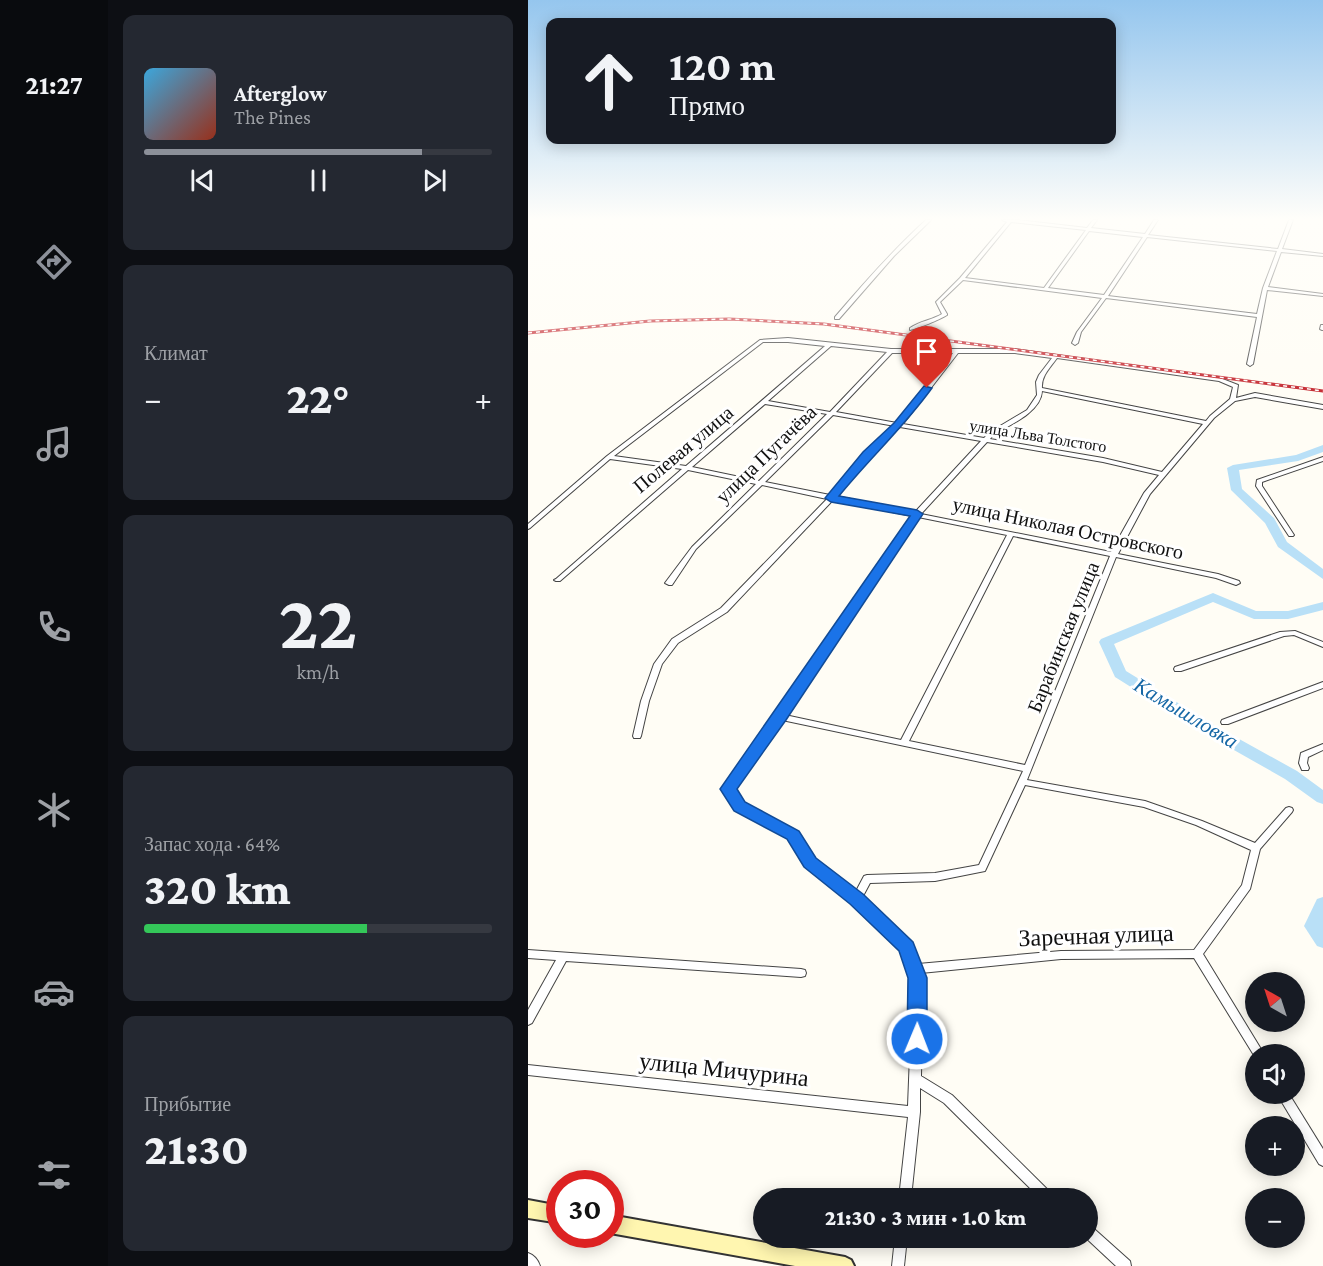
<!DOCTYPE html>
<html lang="ru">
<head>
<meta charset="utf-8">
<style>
  :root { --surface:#171b24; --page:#242831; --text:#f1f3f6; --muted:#9ea1a6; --line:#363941; --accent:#8c9099 }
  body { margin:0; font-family:"Crimson Pro",serif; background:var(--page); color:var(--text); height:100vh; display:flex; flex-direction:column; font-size:22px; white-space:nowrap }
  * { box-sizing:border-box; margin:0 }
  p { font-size:20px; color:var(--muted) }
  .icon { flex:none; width:33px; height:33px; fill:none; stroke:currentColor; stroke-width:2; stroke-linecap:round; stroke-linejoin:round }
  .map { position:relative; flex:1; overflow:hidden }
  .sheet { display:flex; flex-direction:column; gap:15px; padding:15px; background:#0d0f14; width:420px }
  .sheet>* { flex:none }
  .guide { position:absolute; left:18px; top:18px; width:570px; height:126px; border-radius:12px; box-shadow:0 3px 15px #0003; background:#171b24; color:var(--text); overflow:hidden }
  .needle { width:39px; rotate:321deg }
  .buttons { position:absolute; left:717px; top:972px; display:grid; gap:12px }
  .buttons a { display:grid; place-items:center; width:60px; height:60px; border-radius:50%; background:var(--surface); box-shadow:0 3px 15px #0003; font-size:30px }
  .speed { position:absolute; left:18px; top:1170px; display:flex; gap:12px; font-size:30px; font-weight:700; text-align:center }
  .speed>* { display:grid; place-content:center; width:78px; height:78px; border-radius:50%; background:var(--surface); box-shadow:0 3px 15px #0003; line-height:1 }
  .speed .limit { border:9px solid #d22; background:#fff; color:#111 }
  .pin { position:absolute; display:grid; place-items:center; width:51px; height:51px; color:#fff; margin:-62px -26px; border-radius:50% 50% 50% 0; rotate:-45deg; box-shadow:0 0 6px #0007 }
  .pin .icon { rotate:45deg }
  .me { position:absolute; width:66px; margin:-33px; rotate:1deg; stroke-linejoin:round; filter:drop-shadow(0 0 4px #0008) }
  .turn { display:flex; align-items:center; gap:21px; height:126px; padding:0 24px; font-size:27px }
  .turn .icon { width:78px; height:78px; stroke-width:2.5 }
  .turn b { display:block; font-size:42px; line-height:51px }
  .big { font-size:45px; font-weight:800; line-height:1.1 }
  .sheet .card { flex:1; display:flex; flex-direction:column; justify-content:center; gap:9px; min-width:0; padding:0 21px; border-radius:12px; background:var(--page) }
  .sheet .dial { align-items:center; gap:0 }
  .dial b { font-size:78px; line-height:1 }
  .song { display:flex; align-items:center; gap:18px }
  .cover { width:72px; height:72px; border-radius:9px; background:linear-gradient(135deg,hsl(200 70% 55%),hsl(10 70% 35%)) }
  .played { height:6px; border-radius:3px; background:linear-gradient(90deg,var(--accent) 80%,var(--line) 80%) }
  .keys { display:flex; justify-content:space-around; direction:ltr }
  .heat { display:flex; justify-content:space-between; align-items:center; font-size:33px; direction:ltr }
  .charge { height:9px; border-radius:4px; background:linear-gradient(90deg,#34c759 64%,var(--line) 0) }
  .trip { position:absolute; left:225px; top:1188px; width:345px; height:60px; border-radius:30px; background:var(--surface); box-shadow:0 3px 15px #0003; font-weight:800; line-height:60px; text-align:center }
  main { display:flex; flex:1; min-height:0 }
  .dock { display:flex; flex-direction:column; width:108px; justify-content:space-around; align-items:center; background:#090b0e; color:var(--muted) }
  .dock .icon { width:42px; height:42px }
  .dock .active { color:var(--accent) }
  .dock b { font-size:27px; color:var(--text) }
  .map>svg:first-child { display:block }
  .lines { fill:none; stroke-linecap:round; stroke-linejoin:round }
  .river { fill:#b9e0f7; fill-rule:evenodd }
  .street-casing { stroke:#444; stroke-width:2 }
  .secondary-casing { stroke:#333; stroke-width:4 }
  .street { fill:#fff; fill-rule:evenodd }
  .secondary { fill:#fff6b0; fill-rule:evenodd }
  .rail-casing { stroke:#c4262e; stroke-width:3 }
  .rail { stroke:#fff; stroke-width:1.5; stroke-dasharray:4; stroke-linecap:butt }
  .route { fill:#1a73e8; stroke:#114b97; stroke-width:1.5 }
  .labels { text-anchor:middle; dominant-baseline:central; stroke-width:6; stroke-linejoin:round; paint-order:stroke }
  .far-street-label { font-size:16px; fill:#111; stroke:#fff }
  .street-label { font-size:20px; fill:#111; stroke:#fff }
  .water-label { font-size:21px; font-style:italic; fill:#1768a6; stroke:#fff }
  .near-street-label { font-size:24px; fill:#111; stroke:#fff }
</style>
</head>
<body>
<main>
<nav class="dock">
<b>21:27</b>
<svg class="icon active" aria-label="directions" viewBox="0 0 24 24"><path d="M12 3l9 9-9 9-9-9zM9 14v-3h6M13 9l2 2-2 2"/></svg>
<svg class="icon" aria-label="music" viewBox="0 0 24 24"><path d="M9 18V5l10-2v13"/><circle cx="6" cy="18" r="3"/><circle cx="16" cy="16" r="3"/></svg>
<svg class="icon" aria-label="phone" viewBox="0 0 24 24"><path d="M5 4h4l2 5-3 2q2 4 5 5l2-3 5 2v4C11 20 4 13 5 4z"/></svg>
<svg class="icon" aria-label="climate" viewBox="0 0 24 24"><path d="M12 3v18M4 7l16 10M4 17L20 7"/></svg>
<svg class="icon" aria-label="car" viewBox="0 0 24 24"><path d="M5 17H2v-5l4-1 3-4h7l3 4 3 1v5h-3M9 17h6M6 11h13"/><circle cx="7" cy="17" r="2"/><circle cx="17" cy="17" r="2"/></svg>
<svg class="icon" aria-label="filters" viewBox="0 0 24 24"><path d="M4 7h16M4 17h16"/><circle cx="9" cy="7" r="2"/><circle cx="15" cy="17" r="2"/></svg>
</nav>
<section class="sheet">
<div class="card">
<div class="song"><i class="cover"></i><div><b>Afterglow</b><p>The Pines</p></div></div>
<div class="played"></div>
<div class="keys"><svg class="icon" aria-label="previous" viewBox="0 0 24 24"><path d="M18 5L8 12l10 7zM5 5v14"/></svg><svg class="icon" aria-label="pause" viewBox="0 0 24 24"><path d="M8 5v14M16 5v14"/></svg><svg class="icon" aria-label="next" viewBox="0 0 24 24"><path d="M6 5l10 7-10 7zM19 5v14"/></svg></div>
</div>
<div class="card"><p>Климат</p>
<div class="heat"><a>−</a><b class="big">22°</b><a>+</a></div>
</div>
<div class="card dial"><b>22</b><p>km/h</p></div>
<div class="card"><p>Запас хода · 64%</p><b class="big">320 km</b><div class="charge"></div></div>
<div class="card"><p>Прибытие</p><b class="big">21:30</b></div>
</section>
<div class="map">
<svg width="795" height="1266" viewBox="0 0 795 1266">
  <rect width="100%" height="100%" fill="#fffdf5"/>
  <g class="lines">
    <g class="river">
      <polygon points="795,445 795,452 770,461 711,470 714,489 746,518 759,542 795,569 795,579 750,547 737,523 703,490 699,468 705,465 768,455"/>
      <polygon points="685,593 728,611 760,611 795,602 795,610 760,619 726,619 685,602 586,644 598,671 686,725 769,771 795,790 795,804 789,802 757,779 676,733 587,677 571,642 573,639"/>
      <polygon points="795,897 795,948 789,946 776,926 789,899"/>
    </g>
    <g class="street-casing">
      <g id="street">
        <path d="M398,220h5l-37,36 -55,63h-4v-2c29,-34 58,-67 91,-97z"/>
        <path d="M474,220h16l69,8 6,-8h4l-6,8 54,6 9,-14h4l-10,15 130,14 11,-29h4l-11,29 41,5v2l-42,-4 -13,35 55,7v2l-56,-6 -14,74 -3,2 -3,-2 10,-47 -151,-19 -25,34 -3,11 -3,2 -3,-2 5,-11 25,-34 -139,-18 -23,22 7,12v1c-8,5 -28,13 -37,15v-2c10,-7 22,-8 32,-14l-6,-12 24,-24 47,-56zM483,222l75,8 -42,58 -79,-10zM561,231l54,6 -39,58 -56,-7zM619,237l130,14 -14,37 -6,26 -149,-18z"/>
        <polygon points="793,325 795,325 795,330 794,330 792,329"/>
        <path d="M260,338l103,11h124l205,29 18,7 -2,13 19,-5 68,12v4l-68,-12 -20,4 -21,17 -64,76 -32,60 100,20 21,7 1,2 -4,2 -20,-7 -100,-21 -89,223 118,21 57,20 53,22 31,-35 3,-1 3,1 1,2 -1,2 -32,37 -10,40 -47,65 61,100h-8l-1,3 -61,-99 -133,1 -140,14 2,5 -2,98 31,19 100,99 2,4h-14l-96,-95 -24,-15v24l-9,86h-12l9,-81 -380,-42v-10l380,41 5,-128 -10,-29 -49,-47 -47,-36 -17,-29 -54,-29 -12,-19 53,-74 135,-199 -79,-16 -106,112 -49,31 -16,21 -13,37 -8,35 -1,2h-6l-1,-2 8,-35 13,-37 18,-25 49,-31 106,-109 -65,-14 -66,64 -24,36h-3l-4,-2 27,-36 64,-63 -68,-14 -128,111h-4l-2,-1 2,-1 126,-110 -72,-10 -80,69 -2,1v-5l79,-68 153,-116zM235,342h25l37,4 -139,120 -72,-10zM303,346l56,6 -57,60 -62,-11zM364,353h61l-56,70 -61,-11zM430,353h57l37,5 -13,17 -3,7 1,13 -10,15 -37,22 -6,6 -81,-14zM529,358l162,23 14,6 -3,12 -20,17 -4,5 -164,-33c-1,-12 8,-20 15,-30zM514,391l161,33 -41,48 -59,-14 -113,-19 4,-5c16,-9 47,-22 48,-43zM237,404l62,10 -68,67 -67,-14zM305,415l62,11 -30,27 -35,42 -65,-13zM372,427l81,14 -66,71 -79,-16 33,-41zM459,442l116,20 56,13 -15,18 -33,59 -190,-38zM390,517l89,18 -106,205 -116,-25zM485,536l97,20 -85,209 -116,-24zM254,720l241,51 -44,94 -44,8 -68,2 -3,1 -9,17 -42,-33 -17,-27 -54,-29 -9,-15zM497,785l119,22 52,18 55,25 -9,35 -48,65 -133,1 -143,13 -7,-20 -49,-46 8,-15 65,-2 50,-10z"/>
        <polygon points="795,457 795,461 734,482 734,486 766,535 765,536 761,536 728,486 729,480"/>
        <polygon points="767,631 795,642 795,647 766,635 756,636 653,671 647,671 646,669 647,667 752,632"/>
        <polygon points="795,682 795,688 700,724 694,724 693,722 694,720"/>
        <polygon points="795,744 795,750 780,757 779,763 781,768 780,770 774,770 771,763 773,753"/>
        <polygon points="0,950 273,969 277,970 278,973 277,976 273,977 38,961 4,1023 0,1025 0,1010 28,960 0,958"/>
        <polygon points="749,1094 761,1094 795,1149 795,1166 791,1164"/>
        <polygon points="560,1225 564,1227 602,1261 603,1266 588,1266 558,1238 560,1238"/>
        <polygon points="367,1238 379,1238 376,1266 364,1266"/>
        <path d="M0,1253c6,2 10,7 12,13h-12z"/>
      </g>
    </g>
    <g class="secondary-casing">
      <g id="secondary">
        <polygon points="0,1200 32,1206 32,1223 0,1218"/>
        <polygon points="82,1215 317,1257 323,1260 326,1266 267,1266 82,1233"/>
      </g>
    </g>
    <use href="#street" class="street"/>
    <use href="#secondary" class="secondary"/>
    <g class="rail-casing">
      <polyline id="rail" points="0,333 122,321 201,319 296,324 795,391"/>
    </g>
    <use href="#rail" class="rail"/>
  </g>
  <linearGradient id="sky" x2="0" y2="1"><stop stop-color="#95c6ee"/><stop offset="0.55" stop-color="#fffefa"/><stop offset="1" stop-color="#fffefa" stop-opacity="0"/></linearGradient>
  <rect width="795" height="398" fill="url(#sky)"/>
  <path class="route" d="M396,386l8,2c-28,39 -63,71 -93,108l78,14 6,4 -137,206 -49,69 8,13 54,29 17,27 47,36 50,48 14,36v61l-3,6 -7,2 -7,-2 -3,-6 1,-61 -9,-27 -49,-47 -46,-37 -17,-28 -53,-28 -14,-22 190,-273 -79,-14 -6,-4 38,-46 31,-29z"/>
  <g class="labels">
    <g class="far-street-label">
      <text transform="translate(510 436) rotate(9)">улица Льва Толстого</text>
    </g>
    <g class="street-label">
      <text transform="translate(155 449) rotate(-40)">Полевая улица</text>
      <text transform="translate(238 454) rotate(-44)">улица Пугачёва</text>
      <text transform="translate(540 528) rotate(12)">улица Николая Островского</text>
      <text transform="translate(535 637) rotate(-68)">Барабинская улица</text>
    </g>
    <g class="water-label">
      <text transform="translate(658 713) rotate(31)">Камышловка</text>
    </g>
    <g class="near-street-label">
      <text transform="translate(568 935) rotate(-2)">Заречная улица</text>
      <text transform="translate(196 1069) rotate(6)">улица Мичурина</text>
    </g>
  </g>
</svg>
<div class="buttons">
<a><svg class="needle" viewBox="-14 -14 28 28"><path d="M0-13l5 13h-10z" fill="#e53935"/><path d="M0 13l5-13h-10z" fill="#9ea1a6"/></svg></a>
<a><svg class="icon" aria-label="sound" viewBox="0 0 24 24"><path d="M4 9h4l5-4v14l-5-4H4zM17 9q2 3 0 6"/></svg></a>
<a>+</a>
<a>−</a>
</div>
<div class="speed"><div class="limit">30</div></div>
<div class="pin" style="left:399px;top:388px;background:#d93025"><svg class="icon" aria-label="arrive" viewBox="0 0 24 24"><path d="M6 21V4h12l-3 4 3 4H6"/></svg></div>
<svg class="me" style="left:389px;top:1039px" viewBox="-20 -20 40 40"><circle r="17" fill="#1a73e8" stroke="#fff" stroke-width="3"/><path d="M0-11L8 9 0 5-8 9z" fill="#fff"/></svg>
<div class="trip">21:30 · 3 мин · 1.0 km</div>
<div class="guide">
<div class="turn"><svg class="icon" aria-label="ahead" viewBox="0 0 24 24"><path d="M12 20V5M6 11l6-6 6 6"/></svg><div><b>120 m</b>Прямо</div></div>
</div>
</div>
</main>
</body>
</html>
